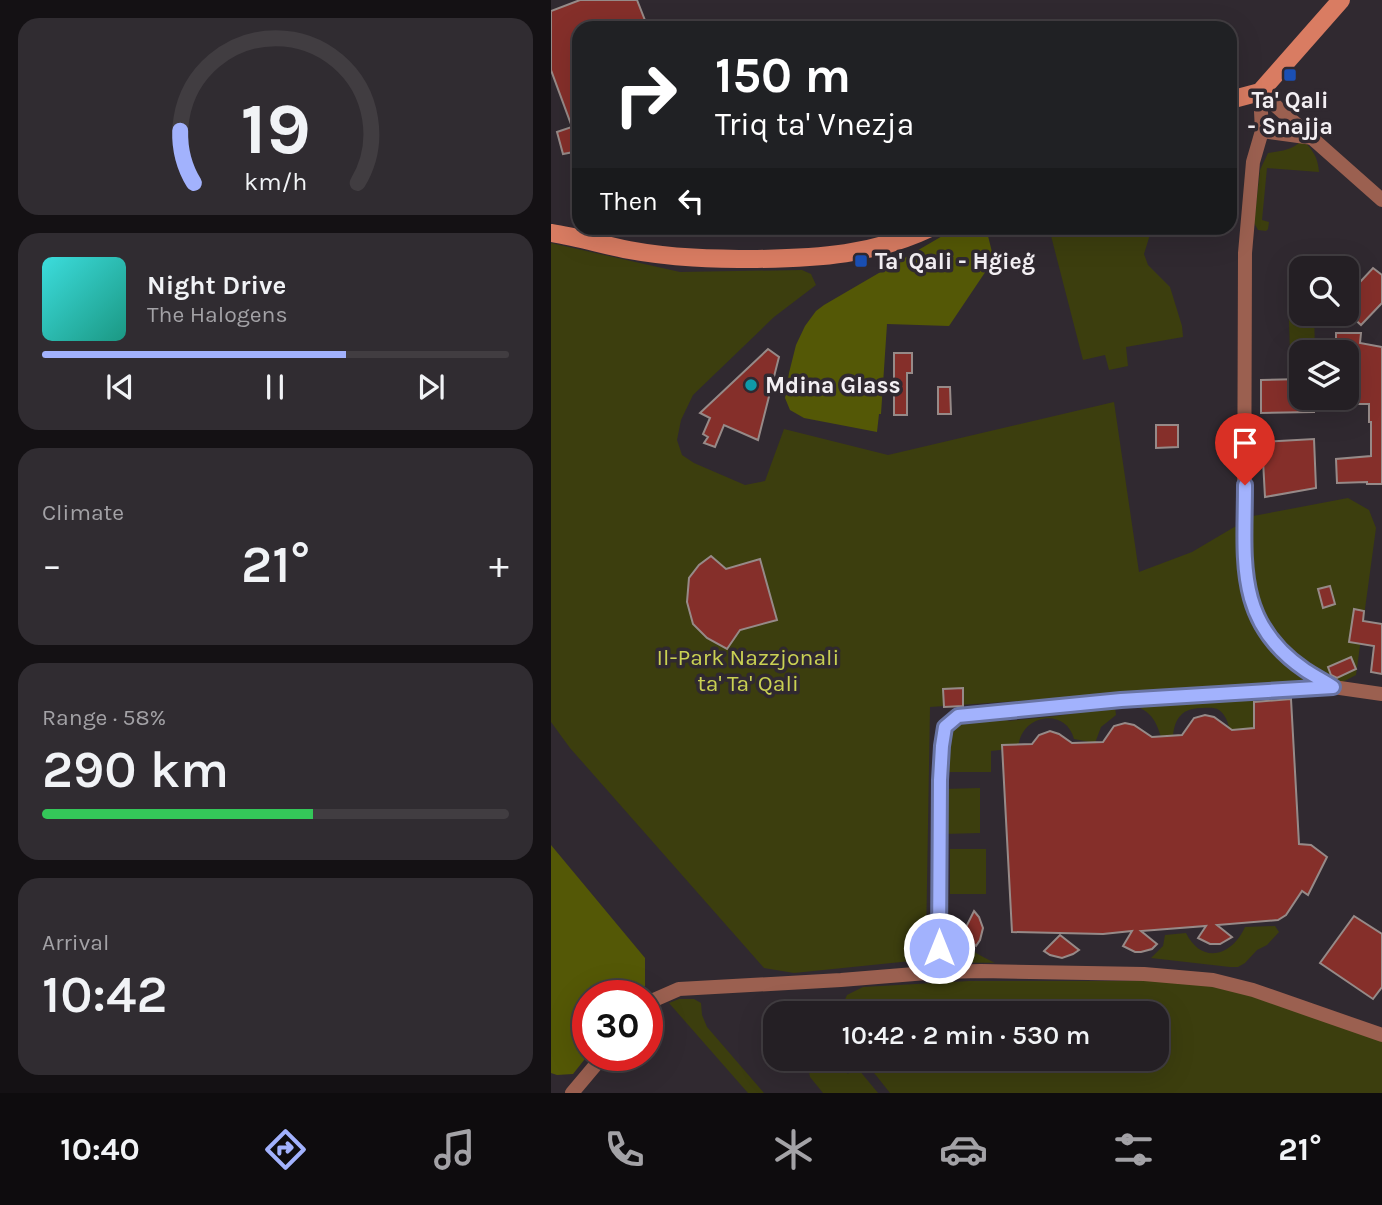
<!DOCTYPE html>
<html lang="en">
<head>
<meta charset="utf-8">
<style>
  :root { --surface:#241f24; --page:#302c31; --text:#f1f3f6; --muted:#a3a2a6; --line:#413d41; --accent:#a2b2fd }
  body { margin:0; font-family:Karla,sans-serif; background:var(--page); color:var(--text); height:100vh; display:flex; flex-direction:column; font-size:26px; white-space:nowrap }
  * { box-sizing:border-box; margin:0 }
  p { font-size:23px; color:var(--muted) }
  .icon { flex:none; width:38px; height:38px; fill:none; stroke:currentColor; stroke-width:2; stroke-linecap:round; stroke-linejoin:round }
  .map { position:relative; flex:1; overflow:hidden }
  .sheet { display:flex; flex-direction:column; gap:18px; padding:18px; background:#141114; width:551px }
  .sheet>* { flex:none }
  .banner { position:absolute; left:21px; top:21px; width:665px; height:214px; border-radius:21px; box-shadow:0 7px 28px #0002,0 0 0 2px var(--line); background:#202124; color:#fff; overflow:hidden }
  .tools { position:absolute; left:738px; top:256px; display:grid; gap:14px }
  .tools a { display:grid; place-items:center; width:70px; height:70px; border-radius:14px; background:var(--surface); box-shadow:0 7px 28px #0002,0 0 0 2px var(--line); font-size:35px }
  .speed { position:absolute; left:21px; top:980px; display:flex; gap:14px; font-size:35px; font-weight:700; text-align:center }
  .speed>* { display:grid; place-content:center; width:91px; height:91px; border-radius:50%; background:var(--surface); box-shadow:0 7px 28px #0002,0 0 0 2px var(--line); line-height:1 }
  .speed .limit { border:10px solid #d22; background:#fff; color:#111 }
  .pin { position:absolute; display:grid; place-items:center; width:60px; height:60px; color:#fff; margin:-72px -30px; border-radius:50% 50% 50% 0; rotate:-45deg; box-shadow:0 0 7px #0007 }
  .pin .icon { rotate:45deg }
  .me { position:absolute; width:77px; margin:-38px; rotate:0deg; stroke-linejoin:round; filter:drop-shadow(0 0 5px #0008) }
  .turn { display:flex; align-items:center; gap:24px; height:147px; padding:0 28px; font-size:32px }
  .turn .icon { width:91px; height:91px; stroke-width:2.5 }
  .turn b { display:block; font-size:49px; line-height:60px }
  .then { display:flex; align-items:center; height:66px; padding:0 28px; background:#0003; gap:14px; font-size:26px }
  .big { font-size:52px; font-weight:600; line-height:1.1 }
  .sheet .card { flex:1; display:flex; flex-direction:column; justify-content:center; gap:10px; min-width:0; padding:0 24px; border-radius:21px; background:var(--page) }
  .sheet .dial { align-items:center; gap:0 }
  .dial svg { height:182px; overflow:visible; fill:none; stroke:var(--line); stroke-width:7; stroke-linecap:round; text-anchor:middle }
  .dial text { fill:var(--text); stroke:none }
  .song { display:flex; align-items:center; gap:21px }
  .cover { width:84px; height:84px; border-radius:10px; background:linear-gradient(135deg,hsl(180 70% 55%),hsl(170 70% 35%)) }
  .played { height:7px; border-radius:4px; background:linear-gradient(90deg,var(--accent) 65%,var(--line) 65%) }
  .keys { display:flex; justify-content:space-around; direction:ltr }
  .heat { display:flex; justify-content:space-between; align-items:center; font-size:38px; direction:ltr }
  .charge { height:10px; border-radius:5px; background:linear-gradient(90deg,#34c759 58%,var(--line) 0) }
  .trip { position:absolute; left:212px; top:1001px; width:406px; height:70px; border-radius:21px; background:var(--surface); box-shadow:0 7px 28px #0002,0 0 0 2px var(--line); font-weight:600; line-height:70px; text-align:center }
  .menu { display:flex; height:112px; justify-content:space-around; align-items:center; background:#0e0c0e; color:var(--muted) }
  .menu .icon { width:49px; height:49px }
  .menu .on { color:var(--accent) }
  .menu b { font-size:32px; color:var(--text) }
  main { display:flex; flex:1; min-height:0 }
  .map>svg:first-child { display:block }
  .green { fill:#3c3e0e }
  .forest { fill:#545806 }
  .building { fill:#852f2a; stroke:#968a88; stroke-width:2 }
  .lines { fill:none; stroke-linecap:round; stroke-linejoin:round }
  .minor { stroke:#9b6050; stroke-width:14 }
  .secondary { stroke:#d97c62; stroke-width:18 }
  .route-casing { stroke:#6974a4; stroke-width:18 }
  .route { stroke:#a2b2fd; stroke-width:12 }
  .transit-dot { fill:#1a4fb4; stroke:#302930; stroke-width:2.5 }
  .culture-dot { fill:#0f9aa8; stroke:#302930; stroke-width:2.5 }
  .labels { text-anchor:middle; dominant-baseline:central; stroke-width:7; stroke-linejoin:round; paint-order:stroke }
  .poi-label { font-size:23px; font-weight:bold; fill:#f3eff3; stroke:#302930; text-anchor:start }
  .park-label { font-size:23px; fill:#cad153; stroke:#302930 }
</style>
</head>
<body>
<main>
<section class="sheet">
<div class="card dial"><svg viewBox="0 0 100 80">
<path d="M14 69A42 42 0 1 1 86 69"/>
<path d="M14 69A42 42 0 0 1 8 46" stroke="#a2b2fd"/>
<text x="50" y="56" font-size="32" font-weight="700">19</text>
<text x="50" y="72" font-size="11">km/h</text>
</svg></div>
<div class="card">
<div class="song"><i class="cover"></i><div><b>Night Drive</b><p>The Halogens</p></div></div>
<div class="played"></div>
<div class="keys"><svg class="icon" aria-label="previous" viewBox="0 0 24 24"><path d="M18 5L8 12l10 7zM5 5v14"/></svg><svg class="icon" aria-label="pause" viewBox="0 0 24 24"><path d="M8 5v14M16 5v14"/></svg><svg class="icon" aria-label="next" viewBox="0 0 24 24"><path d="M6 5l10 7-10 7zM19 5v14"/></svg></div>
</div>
<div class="card"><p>Climate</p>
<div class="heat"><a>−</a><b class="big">21°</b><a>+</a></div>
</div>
<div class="card"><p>Range · 58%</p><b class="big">290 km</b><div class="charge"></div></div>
<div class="card"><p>Arrival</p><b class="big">10:42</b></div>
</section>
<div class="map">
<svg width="831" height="1093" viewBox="0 0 831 1093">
  <rect width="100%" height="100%" fill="#302930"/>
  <g class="green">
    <path d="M751,140c11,9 16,18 17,32l-52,-4 -5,52 7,2 -1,7 -2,2 -8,-1 -4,-7 6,-53 8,-17c13,-2 25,-3 34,-13z"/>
    <polygon points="498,228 601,228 593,254 597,265 619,287 631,326 632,337 575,347 577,366 558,370 554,355 532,360"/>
    <path d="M0,243l129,29 122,-2 9,4 5,11 -42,32 -81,78 -12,25 -4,20 5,15 12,8 51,22 20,-4 19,-52 104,26 226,-53 25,170 53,-20 61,-36 95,-18 21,12 7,18 -20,147 -23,12 -47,-4 -356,24 -4,236c-3,9 -7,13 -15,18l-117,12 -30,-5 -194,-220 -19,-26z"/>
    <polygon points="737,293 751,293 751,313 763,313 764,351 739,352"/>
    <path d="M703,697v31l-24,2c-2,-7 -4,-15 -11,-20 -5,-3 -11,-2 -17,-2 -19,0 -27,9 -29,28l-12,1c-5,-16 -9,-24 -25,-31z"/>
    <path d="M564,707l1,8 -15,12 -6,16 -21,-4c-8,-31 -50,-25 -55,4l-10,6 -18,2v21h-46l5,-40 8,-9 49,-6 1,4 48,-5z"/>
    <polygon points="429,788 429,833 393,834 393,789"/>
    <rect x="399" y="849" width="36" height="45"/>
    <path d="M724,926l4,6 -12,13 -10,5 -12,13 -7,4h-8l-79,-9 12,-12 2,-11 21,-2c16,32 46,23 59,-6z"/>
    <path d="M404,932c8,15 24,23 40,31 -11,-1 -39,2 -45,-7 -3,-7 -1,-17 -1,-23z"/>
    <path d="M418,981h203c72,6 141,36 210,60v52h-492l-27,-34h294v-46h-318l8,-18 16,-8z"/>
    <polygon points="128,999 143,999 150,1003 151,1015 156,1027 213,1093 197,1093 118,1003"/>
    <polygon points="270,1059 286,1059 297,1074 303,1064 327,1093 272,1093 259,1077 258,1072"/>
  </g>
  <g class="forest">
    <polygon points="405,228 435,228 442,256 439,265 398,326 336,324 330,414 328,414 326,432 253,418 239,410 234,398 238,373 245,345 254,326 265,311 273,305"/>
    <polygon points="0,845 94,958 94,986 86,996 37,996 37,1055 22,1074 6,1075 0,1073"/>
  </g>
  <g class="building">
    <polygon points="29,0 86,0 97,28 28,28 28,151 12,154 6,132 21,127 0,70 0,11"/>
    <polygon points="822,268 831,275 831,303 810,325 796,312 796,296"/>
    <polygon points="785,333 810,333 809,343 831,347 831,484 816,484 816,482 786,483 785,459 820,456 820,422 818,422 818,404 796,404 796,352 785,352"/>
    <polygon points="217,349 228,357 207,440 173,425 164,447 153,443 157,437 152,434 159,418 149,413"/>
    <polygon points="343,353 361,353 361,373 356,373 356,415 343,415"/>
    <polygon points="751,379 751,397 763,397 763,412 710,413 710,380"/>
    <polygon points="387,387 399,387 400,414 387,414"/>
    <polygon points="605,425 627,425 627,447 605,448"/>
    <polygon points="763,439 765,488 714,497 711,442"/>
    <polygon points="160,556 175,569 209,559 226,620 189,630 176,649 156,638 142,624 136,602 138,578 148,565"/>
    <polygon points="779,586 784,604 772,608 767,589"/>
    <polygon points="803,609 813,611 812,621 831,624 831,674 820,672 823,646 798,642"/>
    <polygon points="800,657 805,669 786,678 780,675 777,667"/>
    <polygon points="412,688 412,706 393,707 392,689"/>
    <polygon points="740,699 748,844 760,845 776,857 757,895 751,891 735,915 727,920 666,925 681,937 669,944 659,944 647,938 655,926 590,931 606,944 601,949 590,952 584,952 572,946 581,931 552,934 461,932 451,745 481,744 488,735 499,731 508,734 521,743 552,742 563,726 574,723 583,725 601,737 631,735 643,718 654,715 663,717 681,730 703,728 703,702"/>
    <polygon points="423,911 428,917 432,928 429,940 425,946 419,940 415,929 416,925"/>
    <polygon points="803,916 831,934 831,987 822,999 769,963"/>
    <polygon points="509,935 528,950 522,954 511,958 499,955 493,951"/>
  </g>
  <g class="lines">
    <g class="minor">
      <path d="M709,92l2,39 -9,31 -8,91 -1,306c6,69 31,94 89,128"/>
      <polyline points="709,92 831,200"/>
      <polyline points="711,131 762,138"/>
      <polyline points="388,972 389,780 391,746 394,727 407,716 570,700 782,687 831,694"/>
      <polyline points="96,1003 128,989 290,980 388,972 430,971 593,974 662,980 702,990 831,1035"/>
      <polyline points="21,1093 53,1055"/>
    </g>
    <g class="secondary">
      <polyline points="679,100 709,92 790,0"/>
      <path d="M0,233c26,4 52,12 78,17 43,8 85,9 128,9 62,-1 116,-4 173,-31"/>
    </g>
  </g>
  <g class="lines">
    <g class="route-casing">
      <path id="route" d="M388,948l1,-168 2,-34 3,-19 13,-11 163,-16 212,-13c-9,-6 -19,-11 -28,-17 -71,-48 -60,-111 -60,-185"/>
    </g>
    <use href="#route" class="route"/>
  </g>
  <g class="transit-dot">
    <rect x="732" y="68" width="14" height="14" rx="3.5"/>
    <rect x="303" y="254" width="14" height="14" rx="3.5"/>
  </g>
  <circle class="culture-dot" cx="200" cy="385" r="7"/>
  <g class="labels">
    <g class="poi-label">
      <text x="739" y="100" text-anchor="middle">Ta' Qali<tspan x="739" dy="26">- Snajja</tspan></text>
      <text x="324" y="261">Ta' Qali - Ħġieġ</text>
      <text x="214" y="385">Mdina Glass</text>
    </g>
    <g class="park-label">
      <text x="197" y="657">Il-Park Nazzjonali<tspan x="197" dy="26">ta' Ta' Qali</tspan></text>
    </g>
  </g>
</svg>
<div class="tools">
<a><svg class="icon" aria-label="search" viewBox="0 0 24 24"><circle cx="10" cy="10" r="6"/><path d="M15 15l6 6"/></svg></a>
<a><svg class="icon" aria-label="layers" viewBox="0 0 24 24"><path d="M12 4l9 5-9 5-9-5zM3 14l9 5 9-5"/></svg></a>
</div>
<div class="speed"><div class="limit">30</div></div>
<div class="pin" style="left:694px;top:485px;background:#d93025"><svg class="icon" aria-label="arrive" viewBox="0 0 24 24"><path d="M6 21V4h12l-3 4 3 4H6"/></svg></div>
<svg class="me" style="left:388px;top:948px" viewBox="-20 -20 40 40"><circle r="17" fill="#a2b2fd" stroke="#fff" stroke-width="3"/><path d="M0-11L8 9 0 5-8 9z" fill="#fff"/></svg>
<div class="trip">10:42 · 2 min · 530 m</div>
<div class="banner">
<div class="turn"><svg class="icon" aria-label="right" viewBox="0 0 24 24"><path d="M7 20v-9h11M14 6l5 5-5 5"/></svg><div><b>150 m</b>Triq ta' Vnezja</div></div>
<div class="then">Then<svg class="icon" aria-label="left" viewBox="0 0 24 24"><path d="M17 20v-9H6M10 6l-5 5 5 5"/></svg></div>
</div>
</div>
</main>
<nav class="menu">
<b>10:40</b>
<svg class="icon on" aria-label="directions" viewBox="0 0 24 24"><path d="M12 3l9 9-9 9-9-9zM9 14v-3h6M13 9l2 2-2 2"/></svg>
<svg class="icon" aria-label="music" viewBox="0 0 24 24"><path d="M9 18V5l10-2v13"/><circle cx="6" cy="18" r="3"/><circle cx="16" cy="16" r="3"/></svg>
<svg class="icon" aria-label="phone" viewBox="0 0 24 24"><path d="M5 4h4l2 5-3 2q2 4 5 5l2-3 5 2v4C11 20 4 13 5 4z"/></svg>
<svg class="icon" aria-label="climate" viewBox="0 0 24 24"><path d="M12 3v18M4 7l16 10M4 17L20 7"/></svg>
<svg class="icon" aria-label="car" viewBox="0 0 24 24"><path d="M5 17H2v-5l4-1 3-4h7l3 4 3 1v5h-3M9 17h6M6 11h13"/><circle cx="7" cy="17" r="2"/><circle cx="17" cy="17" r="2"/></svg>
<svg class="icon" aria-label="filters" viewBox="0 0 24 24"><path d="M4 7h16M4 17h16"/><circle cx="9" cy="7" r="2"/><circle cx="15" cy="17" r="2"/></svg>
<b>21°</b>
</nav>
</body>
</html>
